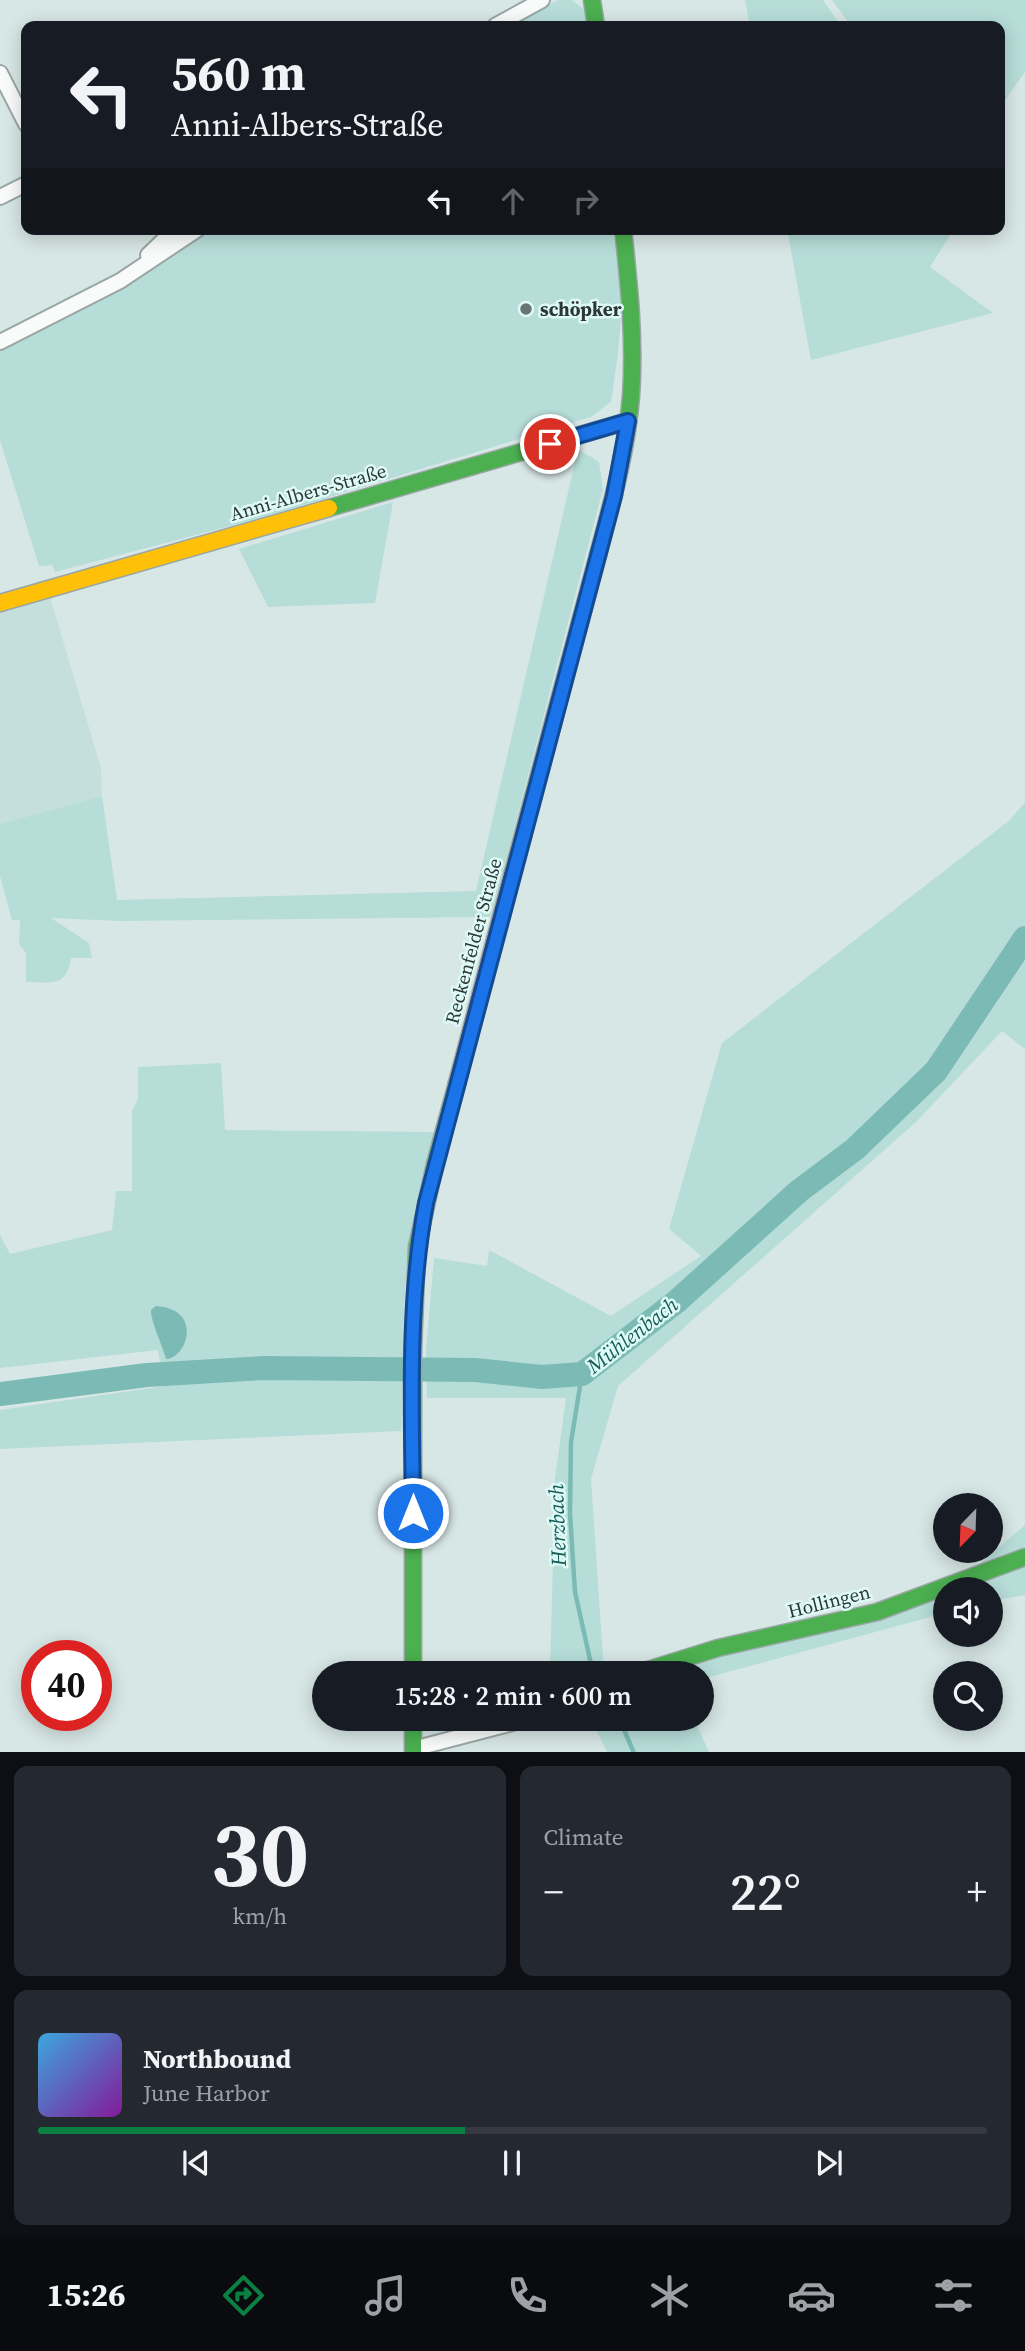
<!DOCTYPE html>
<html lang="en">
<head>
<meta charset="utf-8">
<style>
  :root { --surface:#171b24; --page:#242831; --text:#f1f3f6; --muted:#9ea1a6; --line:#363941; --accent:#0b8043 }
  body { margin:0; font-family:"Source Serif 4",serif; background:var(--page); color:var(--text); height:100vh; display:flex; flex-direction:column; font-size:26px; white-space:nowrap }
  * { box-sizing:border-box; margin:0 }
  p { font-size:23px; color:var(--muted) }
  .icon { flex:none; width:38px; height:38px; fill:none; stroke:currentColor; stroke-width:2; stroke-linecap:round; stroke-linejoin:round }
  .map { position:relative; height:1752px; overflow:hidden }
  .details { display:flex; flex-direction:column; gap:14px; padding:14px; background:#0d0f14; flex:1 }
  .details>* { flex:none }
  .top-card { position:absolute; left:21px; top:21px; width:984px; height:214px; border-radius:14px; box-shadow:0 4px 18px #0003; background:#171b24; color:var(--text); overflow:hidden }
  .needle { width:46px; rotate:203deg }
  .controls { position:absolute; left:933px; top:1493px; display:grid; gap:14px }
  .controls a { display:grid; place-items:center; width:70px; height:70px; border-radius:50%; background:var(--surface); box-shadow:0 4px 18px #0003; font-size:35px }
  .speed { position:absolute; left:21px; top:1640px; display:flex; gap:14px; font-size:35px; font-weight:700; text-align:center }
  .speed>* { display:grid; place-content:center; width:91px; height:91px; border-radius:50%; background:var(--surface); box-shadow:0 4px 18px #0003; line-height:1 }
  .speed .limit { border:10px solid #d22; background:#fff; color:#111 }
  .pin { position:absolute; display:grid; place-items:center; width:60px; height:60px; color:#fff; margin:-30px; border:4px solid #fff; border-radius:50%; box-shadow:0 2px 7px #0007 }
  .me { position:absolute; width:77px; margin:-38px; rotate:0deg; stroke-linejoin:round; filter:drop-shadow(0 0 5px #0008) }
  .turn { display:flex; align-items:center; gap:24px; height:147px; padding:0 35px; font-size:32px }
  .turn .icon { width:91px; height:91px; stroke-width:2.5 }
  .turn b { display:block; font-size:49px; line-height:60px }
  .lanes { display:flex; align-items:center; height:66px; padding:0 35px; background:#0003; justify-content:center; gap:35px; direction:ltr }
  .lanes .off { opacity:.35 }
  .big { font-size:52px; font-weight:600; line-height:1.1 }
  .details .widget { flex:1; display:flex; flex-direction:column; justify-content:center; gap:10px; min-width:0; padding:0 24px; border-radius:14px; background:var(--page) }
  .details .dial { align-items:center; gap:0 }
  .dial b { font-size:91px; line-height:1 }
  .song { display:flex; align-items:center; gap:21px }
  .cover { width:84px; height:84px; border-radius:10px; background:linear-gradient(135deg,hsl(200 70% 55%),hsl(290 70% 35%)) }
  .played { height:7px; border-radius:4px; background:linear-gradient(90deg,var(--accent) 45%,var(--line) 45%) }
  .keys { display:flex; justify-content:space-around; direction:ltr }
  .heat { display:flex; justify-content:space-between; align-items:center; font-size:38px; direction:ltr }
  .details .tiles { flex:1; display:grid; gap:14px; grid-template-columns:1fr 1fr }
  .widget:last-child { grid-column:span 2 }
  .trip { position:absolute; left:312px; top:1661px; width:402px; height:70px; border-radius:35px; background:var(--surface); box-shadow:0 4px 18px #0003; font-weight:600; line-height:70px; text-align:center }
  .menu { display:flex; height:112px; justify-content:space-around; align-items:center; background:#090b0e; color:var(--muted) }
  .menu .icon { width:49px; height:49px }
  .menu .current { color:var(--accent) }
  .menu b { font-size:32px; color:var(--text) }
  .map>svg:first-child { display:block }
  .built { fill:#c5e0dc }
  .green { fill:#b7ddd9 }
  .water { fill:#7cbbb5 }
  .lines { fill:none; stroke-linecap:round; stroke-linejoin:round }
  .stream { stroke:#7cbbb5; stroke-width:4.5 }
  .river { stroke:#7cbbb5; stroke-width:24 }
  .street-casing { stroke:#99a6a4; stroke-width:18 }
  .fast-casing { stroke:#99a6a4; stroke-width:19 }
  .slow-casing { stroke:#99a6a4; stroke-width:19 }
  .jam-casing { stroke:#99a6a4; stroke-width:19 }
  .street { stroke:#f9fbfb; stroke-width:14 }
  .fast { stroke:#4caf50; stroke-width:16 }
  .slow { stroke:#ffc107; stroke-width:16 }
  .jam { stroke:#c62828; stroke-width:16 }
  .route-casing { stroke:#114b97; stroke-width:18 }
  .route { stroke:#1a73e8; stroke-width:12 }
  .poi-dot { fill:#687573; stroke:#defaf7; stroke-width:2.5 }
  .labels { text-anchor:middle; dominant-baseline:central; stroke-width:5; stroke-linejoin:round; paint-order:stroke }
  .poi-label { font-size:19px; font-weight:bold; fill:#2c3736; stroke:#defaf7; text-anchor:start }
  .street-label { font-size:19px; fill:#2c3736; stroke:#defaf7 }
  .water-label { font-size:21px; font-style:italic; fill:#175c57; stroke:#defaf7 }
</style>
</head>
<body>
<div class="map">
<svg width="1025" height="1753" viewBox="0 0 1025 1753">
  <rect width="100%" height="100%" fill="#d7e7e5"/>
  <polygon class="built" points="50,597 101,768 102,796 0,824 0,612"/>
  <g class="green">
    <polygon points="558,0 571,0 586,10 588,26 512,26"/>
    <polygon points="745,0 823,0 841,26 750,26"/>
    <polygon points="832,0 1025,0 1025,72 999,109 999,26 851,26"/>
    <polygon points="214,229 613,229 622,304 618,354 611,402 591,417 257,519 55,572 52,565 39,566 0,440 0,348 121,287"/>
    <polygon points="787,229 954,229 930,267 993,313 811,360"/>
    <path d="M578,449l21,13 4,27 -112,428 -371,4 -69,-3 38,25 3,15h-21c-5,30 -19,24 -45,24v-29l-7,-9 1,-24h-8l-12,-44v-52l102,-28 15,104 359,-9z"/>
    <polygon points="393,502 375,603 268,607 239,549"/>
    <polygon points="1025,802 1025,1049 1002,1031 916,1122 618,1386 591,1479 604,1672 550,1673 555,1479 566,1398 427,1398 426,1350 434,1258 487,1266 489,1250 611,1316 701,1256 669,1229 722,1043 1010,820"/>
    <polygon points="221,1063 225,1130 434,1132 411,1231 406,1280 401,1431 0,1449 0,1410 164,1386 158,1350 0,1368 0,1235 10,1254 112,1230 116,1191 132,1191 132,1111 138,1099 138,1067"/>
    <polygon points="1025,1525 1025,1595 991,1601 990,1589 950,1589"/>
    <polygon points="945,1591 945,1613 702,1679 702,1673 665,1673"/>
    <polygon points="591,1719 694,1719 709,1752 607,1752"/>
  </g>
  <path class="water" d="M156,1306c48,3 31,53 10,53 -3,-12 -16,-40 -15,-49z"/>
  <g class="lines">
    <g class="stream">
      <polyline points="582,1374 571,1442 570,1514 575,1592 593,1673"/>
      <polyline points="619,1718 634,1753"/>
    </g>
    <polyline class="river" points="0,1394 147,1375 264,1368 475,1370 542,1377 582,1374 676,1302 799,1191 855,1149 936,1071 1025,938"/>
    <g class="street-casing">
      <g id="street">
        <polyline points="495,26 542,0"/>
        <polyline points="0,73 26,124"/>
        <polyline points="0,197 26,184"/>
        <polyline points="148,255 175,229"/>
        <polyline points="0,342 120,281 198,229"/>
        <polyline points="413,1749 532,1718"/>
      </g>
    </g>
    <g class="fast-casing">
      <g id="fast">
        <polyline points="592,0 596,26"/>
        <polyline points="329,508 628,421"/>
        <path d="M598,555c14,-53 29,-105 33,-159 4,-56 -2,-112 -8,-167"/>
        <polyline points="413,1673 413,1350 417,1247 435,1164 457,1083"/>
        <polyline points="638,1673 718,1648 877,1612 1025,1557"/>
        <polyline points="413,1718 413,1753"/>
      </g>
    </g>
    <g class="slow-casing">
      <g id="slow">
        <polyline points="0,603 329,508"/>
        <polyline points="513,872 598,555"/>
      </g>
    </g>
    <g class="jam-casing">
      <polyline id="jam" points="457,1083 513,872"/>
    </g>
    <use href="#street" class="street"/>
    <use href="#fast" class="fast"/>
    <use href="#slow" class="slow"/>
    <use href="#jam" class="jam"/>
  </g>
  <g class="lines">
    <g class="route-casing">
      <path id="route" d="M413,1513c-1,-103 -6,-208 13,-310l188,-707 14,-75 -78,23"/>
    </g>
    <use href="#route" class="route"/>
  </g>
  <circle class="poi-dot" cx="526" cy="309" r="7"/>
  <g class="labels">
    <g class="poi-label">
      <text x="540" y="309">schöpker</text>
    </g>
    <g class="street-label">
      <text transform="translate(308 492) rotate(-16)">Anni-Albers-Straße</text>
      <text transform="translate(473 941) rotate(-75)">Reckenfelder Straße</text>
      <text transform="translate(829 1601) rotate(-14)">Hollingen</text>
    </g>
    <g class="water-label">
      <text transform="translate(632 1335) rotate(-38)">Mühlenbach</text>
      <text transform="translate(557 1525) rotate(-92)">Herzbach</text>
    </g>
  </g>
</svg>
<div class="controls">
<a><svg class="needle" viewBox="-14 -14 28 28"><path d="M0-13l5 13h-10z" fill="#e53935"/><path d="M0 13l5-13h-10z" fill="#9ea1a6"/></svg></a>
<a><svg class="icon" aria-label="sound" viewBox="0 0 24 24"><path d="M4 9h4l5-4v14l-5-4H4zM17 9q2 3 0 6"/></svg></a>
<a><svg class="icon" aria-label="search" viewBox="0 0 24 24"><circle cx="10" cy="10" r="6"/><path d="M15 15l6 6"/></svg></a>
</div>
<div class="speed"><div class="limit">40</div></div>
<div class="pin" style="left:550px;top:444px;background:#d93025"><svg class="icon" aria-label="arrive" viewBox="0 0 24 24"><path d="M6 21V4h12l-3 4 3 4H6"/></svg></div>
<svg class="me" style="left:413px;top:1513px" viewBox="-20 -20 40 40"><circle r="17" fill="#1a73e8" stroke="#fff" stroke-width="3"/><path d="M0-11L8 9 0 5-8 9z" fill="#fff"/></svg>
<div class="trip">15:28 · 2 min · 600 m</div>
<div class="top-card">
<div class="turn"><svg class="icon" aria-label="left" viewBox="0 0 24 24"><path d="M17 20v-9H6M10 6l-5 5 5 5"/></svg><div><b>560 m</b>Anni-Albers-Straße</div></div>
<div class="lanes"><svg class="icon" aria-label="left" viewBox="0 0 24 24"><path d="M17 20v-9H6M10 6l-5 5 5 5"/></svg><svg class="icon off" aria-label="ahead" viewBox="0 0 24 24"><path d="M12 20V5M6 11l6-6 6 6"/></svg><svg class="icon off" aria-label="right" viewBox="0 0 24 24"><path d="M7 20v-9h11M14 6l5 5-5 5"/></svg></div>
</div>
</div>
<section class="details">
<div class="tiles">
<div class="widget dial"><b>30</b><p>km/h</p></div>
<div class="widget"><p>Climate</p>
<div class="heat"><a>−</a><b class="big">22°</b><a>+</a></div>
</div>
<div class="widget">
<div class="song"><i class="cover"></i><div><b>Northbound</b><p>June Harbor</p></div></div>
<div class="played"></div>
<div class="keys"><svg class="icon" aria-label="previous" viewBox="0 0 24 24"><path d="M18 5L8 12l10 7zM5 5v14"/></svg><svg class="icon" aria-label="pause" viewBox="0 0 24 24"><path d="M8 5v14M16 5v14"/></svg><svg class="icon" aria-label="next" viewBox="0 0 24 24"><path d="M6 5l10 7-10 7zM19 5v14"/></svg></div>
</div>
</div>
</section>
<nav class="menu">
<b>15:26</b>
<svg class="icon current" aria-label="directions" viewBox="0 0 24 24"><path d="M12 3l9 9-9 9-9-9zM9 14v-3h6M13 9l2 2-2 2"/></svg>
<svg class="icon" aria-label="music" viewBox="0 0 24 24"><path d="M9 18V5l10-2v13"/><circle cx="6" cy="18" r="3"/><circle cx="16" cy="16" r="3"/></svg>
<svg class="icon" aria-label="phone" viewBox="0 0 24 24"><path d="M5 4h4l2 5-3 2q2 4 5 5l2-3 5 2v4C11 20 4 13 5 4z"/></svg>
<svg class="icon" aria-label="climate" viewBox="0 0 24 24"><path d="M12 3v18M4 7l16 10M4 17L20 7"/></svg>
<svg class="icon" aria-label="car" viewBox="0 0 24 24"><path d="M5 17H2v-5l4-1 3-4h7l3 4 3 1v5h-3M9 17h6M6 11h13"/><circle cx="7" cy="17" r="2"/><circle cx="17" cy="17" r="2"/></svg>
<svg class="icon" aria-label="filters" viewBox="0 0 24 24"><path d="M4 7h16M4 17h16"/><circle cx="9" cy="7" r="2"/><circle cx="15" cy="17" r="2"/></svg>
</nav>
</body>
</html>
